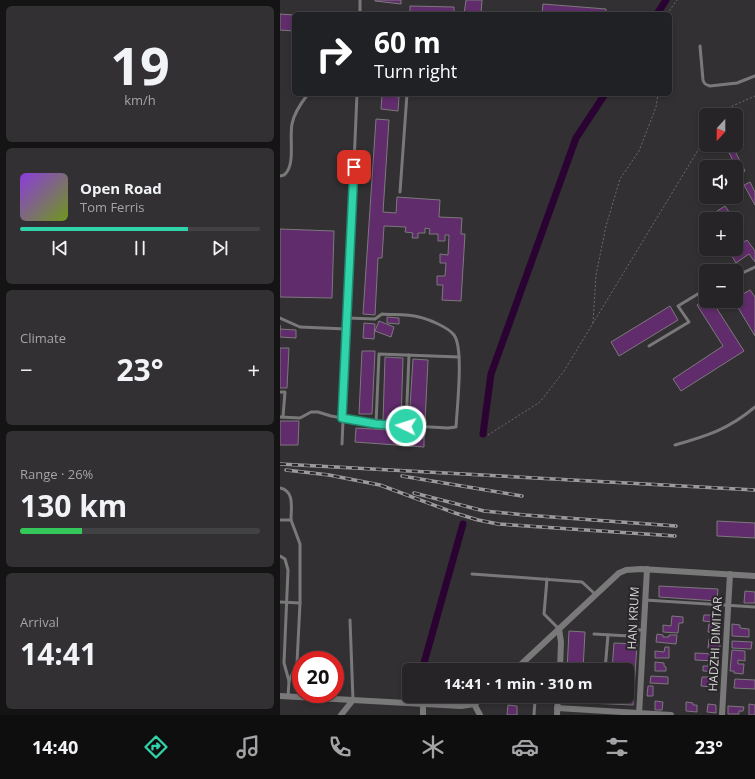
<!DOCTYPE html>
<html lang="en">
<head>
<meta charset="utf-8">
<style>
  :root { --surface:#262426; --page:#323032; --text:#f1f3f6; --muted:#a4a4a7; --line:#424143; --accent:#30d4aa }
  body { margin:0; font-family:"Open Sans",sans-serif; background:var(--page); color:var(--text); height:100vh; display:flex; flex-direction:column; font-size:15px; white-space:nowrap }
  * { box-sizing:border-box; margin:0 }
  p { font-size:13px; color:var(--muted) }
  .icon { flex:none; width:22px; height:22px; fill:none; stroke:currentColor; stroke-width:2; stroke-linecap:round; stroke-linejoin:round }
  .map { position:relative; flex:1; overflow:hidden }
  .details { display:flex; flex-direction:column; gap:6px; padding:6px; background:#151415; width:280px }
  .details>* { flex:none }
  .guide { position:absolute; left:12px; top:12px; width:380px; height:84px; border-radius:6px; box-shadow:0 2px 6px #0003,0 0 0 1px var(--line); background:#202124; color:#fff; overflow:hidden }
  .needle { width:26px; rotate:201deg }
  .tools { position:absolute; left:419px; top:108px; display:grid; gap:8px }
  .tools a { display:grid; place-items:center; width:44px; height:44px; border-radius:6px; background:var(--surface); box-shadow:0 2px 6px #0003,0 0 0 1px var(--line); font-size:20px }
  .speed { position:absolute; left:12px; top:651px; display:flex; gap:8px; font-size:20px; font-weight:700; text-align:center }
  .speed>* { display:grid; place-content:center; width:52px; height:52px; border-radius:50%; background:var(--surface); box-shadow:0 2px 6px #0003,0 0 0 1px var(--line); line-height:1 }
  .speed .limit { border:6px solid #d22; background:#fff; color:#111 }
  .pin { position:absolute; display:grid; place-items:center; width:34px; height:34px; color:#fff; margin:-17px; border-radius:8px; box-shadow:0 2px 6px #0006 }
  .me { position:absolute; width:44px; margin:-22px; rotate:274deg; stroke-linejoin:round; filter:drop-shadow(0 0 3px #0008) }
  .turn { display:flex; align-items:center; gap:14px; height:84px; padding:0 16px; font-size:18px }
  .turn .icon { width:52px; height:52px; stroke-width:2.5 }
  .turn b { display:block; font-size:28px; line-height:34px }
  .big { font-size:30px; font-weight:700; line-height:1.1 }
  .details .tile { flex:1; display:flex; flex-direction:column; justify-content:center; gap:6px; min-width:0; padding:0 14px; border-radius:6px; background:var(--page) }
  .details .dial { align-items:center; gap:0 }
  .dial b { font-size:52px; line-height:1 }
  .song { display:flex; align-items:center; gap:12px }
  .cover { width:48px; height:48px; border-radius:6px; background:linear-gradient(135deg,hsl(270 70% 55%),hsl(80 70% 35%)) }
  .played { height:4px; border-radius:2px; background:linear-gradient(90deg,var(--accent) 70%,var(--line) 70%) }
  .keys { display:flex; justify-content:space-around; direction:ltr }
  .heat { display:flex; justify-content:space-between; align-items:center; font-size:22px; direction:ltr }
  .charge { height:6px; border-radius:3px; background:linear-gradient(90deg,#34c759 26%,var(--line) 0) }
  .trip { position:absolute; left:122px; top:663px; width:232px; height:40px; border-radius:6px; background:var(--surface); box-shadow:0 2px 6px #0003,0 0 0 1px var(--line); font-weight:700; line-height:40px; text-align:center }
  .tab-bar { display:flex; height:64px; justify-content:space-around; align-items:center; background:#0f0e0f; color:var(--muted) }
  .tab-bar .icon { width:28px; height:28px }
  .tab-bar .selected { color:var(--accent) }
  .tab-bar b { font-size:18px; color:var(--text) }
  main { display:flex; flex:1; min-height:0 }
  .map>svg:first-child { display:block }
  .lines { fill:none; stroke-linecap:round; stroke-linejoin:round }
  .canal { stroke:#2b0333; stroke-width:7 }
  .building { fill:#612c6c; stroke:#7c797c }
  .path { stroke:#6c6a6c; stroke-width:1; stroke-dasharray:2 2; stroke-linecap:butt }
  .lane { stroke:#7a797a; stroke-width:3 }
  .street { stroke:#7a797a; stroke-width:6 }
  .rail-casing { stroke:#9c9b9c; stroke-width:3.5 }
  .rail { stroke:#282628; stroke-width:2; stroke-dasharray:6; stroke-linecap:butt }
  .route-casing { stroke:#1f8a6e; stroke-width:10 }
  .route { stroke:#30d4aa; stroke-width:7 }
  .labels { text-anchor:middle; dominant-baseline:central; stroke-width:4; stroke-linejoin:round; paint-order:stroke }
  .street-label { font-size:12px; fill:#d7d6d7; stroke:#282628 }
</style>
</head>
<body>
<main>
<section class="details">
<div class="tile dial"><b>19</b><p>km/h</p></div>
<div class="tile">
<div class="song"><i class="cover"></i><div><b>Open Road</b><p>Tom Ferris</p></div></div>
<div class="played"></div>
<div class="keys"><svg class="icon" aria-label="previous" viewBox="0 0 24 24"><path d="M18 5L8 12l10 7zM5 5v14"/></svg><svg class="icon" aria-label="pause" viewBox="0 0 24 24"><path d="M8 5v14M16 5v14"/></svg><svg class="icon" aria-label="next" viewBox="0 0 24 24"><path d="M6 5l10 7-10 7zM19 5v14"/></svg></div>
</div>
<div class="tile"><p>Climate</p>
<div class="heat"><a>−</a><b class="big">23°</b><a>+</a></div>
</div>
<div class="tile"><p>Range · 26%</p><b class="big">130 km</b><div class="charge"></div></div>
<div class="tile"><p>Arrival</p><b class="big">14:41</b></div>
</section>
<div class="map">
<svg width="475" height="715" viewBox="0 0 475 715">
  <rect width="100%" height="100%" fill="#323032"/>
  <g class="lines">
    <g class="canal">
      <polyline points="377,14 386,0"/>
      <polyline points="203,434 211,374 296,138 325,94"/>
      <polyline points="142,670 183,524"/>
    </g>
  </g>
  <g class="building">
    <polygon points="95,0 121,0 121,4 95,1"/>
    <polygon points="186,0 202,0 201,14 184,14"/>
    <polygon points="263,4 326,9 326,14 262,14"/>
    <polygon points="130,6 174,7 174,14 130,14"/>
    <polygon points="0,14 14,15 14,31 0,30"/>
    <polygon points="102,95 119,97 118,111 101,109"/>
    <polygon points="96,119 109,120 103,212 116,213 117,197 160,200 159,217 182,218 181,234 185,234 181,301 162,300 163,285 157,285 157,276 165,276 166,263 160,263 160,254 168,255 169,235 165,235 165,241 158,241 158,234 149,234 150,229 145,228 145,233 138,233 138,238 132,238 133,233 125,232 126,227 104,226 102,258 98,258 95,315 83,314"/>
    <polygon points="445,145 452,145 465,171 460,174"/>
    <polygon points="470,182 475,192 475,205 464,185"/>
    <polygon points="445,206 452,216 447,219 426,219 426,225 423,220"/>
    <polygon points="0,229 54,231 52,298 0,297"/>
    <polygon points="467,240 475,251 475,262 469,254 456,263 449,251 452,249 456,249 456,247"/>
    <polygon points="470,290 475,297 475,336 454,301 456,301 456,298"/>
    <polygon points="426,299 426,301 432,301 464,351 401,391 393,379 443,346 417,305"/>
    <polygon points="390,306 398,320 339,356 331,342"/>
    <polygon points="107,317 119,318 119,324 107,323"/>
    <polygon points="99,321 114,327 111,337 95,331"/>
    <polygon points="84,323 95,324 94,339 83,338"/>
    <polygon points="0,325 0,329 16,330 16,338 0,337"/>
    <polygon points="0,348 9,348 7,388 0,388"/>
    <polygon points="82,351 95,351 92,414 79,414"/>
    <polygon points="105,357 123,358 121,422 103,421"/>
    <polygon points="133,359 148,360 145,423 129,422"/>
    <polygon points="0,421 19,421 18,445 0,445"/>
    <polygon points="76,428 144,432 144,447 75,442"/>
    <polygon points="437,521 475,523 475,538 437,536"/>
    <polygon points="379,586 438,589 437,601 379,597"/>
    <polygon points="465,591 475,592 475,603 464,603"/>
    <polygon points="424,615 434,615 433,622 423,621"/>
    <polygon points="392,616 403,617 403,623 399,623 398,633 383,632 383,625 391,626"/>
    <polygon points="429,624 440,625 440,633 428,632"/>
    <polygon points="452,624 460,625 460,628 469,629 469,637 452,636"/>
    <polygon points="289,631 305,632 303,670 287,670"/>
    <polygon points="377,634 383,635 383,637 389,637 389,635 397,635 396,644 376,642"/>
    <polygon points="429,639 440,640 440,649 428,648"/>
    <polygon points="452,641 472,642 471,649 452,648"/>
    <polygon points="334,643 357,644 353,705 308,703 309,696 347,696 347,670 332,670"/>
    <polygon points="385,647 389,647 389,658 375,658 375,651 384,652"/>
    <polygon points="452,650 465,651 465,661 458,660 458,664 464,664 463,674 454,673 454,671 450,671"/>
    <polygon points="415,653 435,654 435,661 415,660"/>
    <polygon points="375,662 384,663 384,666 386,667 386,671 375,671"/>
    <polygon points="428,664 438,664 438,672 423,671 423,666 428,666"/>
    <polygon points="371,676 388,677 388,684 370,683"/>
    <polygon points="422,677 434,677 433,687 421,686"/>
    <polygon points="455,679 475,680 475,689 454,688"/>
    <polygon points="368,686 373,686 373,696 367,696"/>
    <polygon points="286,696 309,696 308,703 285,701"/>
    <polygon points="375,701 383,702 382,710 375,710"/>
    <polygon points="406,702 413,703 413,705 417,705 417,712 406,711"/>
    <polygon points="428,704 436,705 436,713 427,712"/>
    <polygon points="469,704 475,705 475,715 469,715"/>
    <polygon points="228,705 237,706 237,715 227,715"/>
    <polygon points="448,706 464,707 463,711 459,711 459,714 448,714"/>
  </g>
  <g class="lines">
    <g class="path">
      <polyline points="387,14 397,0"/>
      <polyline points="439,115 441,111 475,96"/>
      <polyline points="313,323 316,275 326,226 340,179 359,151 376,107 378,94"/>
      <polyline points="208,435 260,402 284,371 426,137"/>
    </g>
    <g class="lane">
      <polyline points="80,0 80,14"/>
      <path d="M420,46l3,34c1,4 3,5 7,6l27,-3 18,-7"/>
      <path d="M0,176l4,-1c12,-9 5,-36 8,-51 2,-11 9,-21 16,-30"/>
      <polyline points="120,192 127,94"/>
      <polyline points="456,276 475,267"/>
      <polyline points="0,318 20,327 66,329"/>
      <polyline points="369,346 409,322 398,306 426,289"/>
      <polyline points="0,392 5,392 3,417"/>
      <path d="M0,417l20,1 11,-6h7l13,4 45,8 72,4 8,-1c1,-19 8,-79 -2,-92 -6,-8 -26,-16 -35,-18 -12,-3 -26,-2 -37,-3l-7,5 -28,-1"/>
      <polyline points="96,424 99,354 179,357"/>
      <polyline points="126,426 129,355"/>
      <polyline points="62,444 77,94"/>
      <path d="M395,445c32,-9 54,-16 80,-38"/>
      <path d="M0,488c15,3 11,20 11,32h-11"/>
      <polyline points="0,556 5,559 8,570 4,663 9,681"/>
      <polyline points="192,574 302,582 315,594"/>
      <polyline points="267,579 264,614 279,629"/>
      <polyline points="365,600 475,607"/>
      <polyline points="0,602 20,603"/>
      <polyline points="70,620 73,700"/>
      <polyline points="314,634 349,636 355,630 363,630"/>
      <polyline points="325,670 328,635"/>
      <polyline points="8,697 9,681 17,663 20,603 20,544 11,520"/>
      <polyline points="254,715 255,700"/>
    </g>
    <g class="street">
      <polyline points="279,629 281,642 280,670"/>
      <polyline points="235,670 339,573 346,570 361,569 475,576"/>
      <polyline points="0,696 181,706 194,704 207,696"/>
      <polyline points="194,704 200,715"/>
      <polyline points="277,708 391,715"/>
      <polyline points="61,715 73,700"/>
      <polyline points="143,715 143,705"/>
      <polyline points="277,715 278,696"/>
      <polyline points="359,715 367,569"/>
      <polyline points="442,715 450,574"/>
    </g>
    <g class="rail-casing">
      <g id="rail">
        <polyline points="0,464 475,490"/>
        <polyline points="6,470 49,475 100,485 175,513 198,520 218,524 395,536"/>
        <polyline points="122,476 242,496"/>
        <polyline points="134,493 204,511 245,515 396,526"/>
      </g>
    </g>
    <use href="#rail" class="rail"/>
  </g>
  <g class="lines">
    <g class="route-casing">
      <polyline id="route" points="74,167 62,418 96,424 126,426"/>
    </g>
    <use href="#route" class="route"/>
  </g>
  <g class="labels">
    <g class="street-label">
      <text transform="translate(353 618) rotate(-87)">HAN KRUM</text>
      <text transform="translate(435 644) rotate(-87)">HADZHI DIMITAR</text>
    </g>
  </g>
</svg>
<div class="tools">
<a><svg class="needle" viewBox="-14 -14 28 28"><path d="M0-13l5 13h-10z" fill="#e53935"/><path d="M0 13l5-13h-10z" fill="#a4a4a7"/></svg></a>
<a><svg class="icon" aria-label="sound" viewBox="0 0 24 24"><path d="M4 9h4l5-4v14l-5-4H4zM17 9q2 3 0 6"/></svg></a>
<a>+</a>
<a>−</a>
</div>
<div class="speed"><div class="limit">20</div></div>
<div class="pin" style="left:74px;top:167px;background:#d93025"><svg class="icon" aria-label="arrive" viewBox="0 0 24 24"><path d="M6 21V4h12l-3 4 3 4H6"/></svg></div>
<svg class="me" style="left:126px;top:426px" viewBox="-20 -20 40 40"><circle r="17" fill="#30d4aa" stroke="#fff" stroke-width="3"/><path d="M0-11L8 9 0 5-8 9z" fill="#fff"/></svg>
<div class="trip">14:41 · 1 min · 310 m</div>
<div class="guide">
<div class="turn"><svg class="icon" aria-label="right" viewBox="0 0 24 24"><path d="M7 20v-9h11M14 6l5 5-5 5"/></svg><div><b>60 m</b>Turn right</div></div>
</div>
</div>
</main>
<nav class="tab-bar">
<b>14:40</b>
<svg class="icon selected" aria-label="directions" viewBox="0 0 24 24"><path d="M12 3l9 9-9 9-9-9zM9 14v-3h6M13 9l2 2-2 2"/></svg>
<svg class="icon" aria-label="music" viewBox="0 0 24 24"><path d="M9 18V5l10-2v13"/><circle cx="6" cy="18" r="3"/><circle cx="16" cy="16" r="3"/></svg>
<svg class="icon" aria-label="phone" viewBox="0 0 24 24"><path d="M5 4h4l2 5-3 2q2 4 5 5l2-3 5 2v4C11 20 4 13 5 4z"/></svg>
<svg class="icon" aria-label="climate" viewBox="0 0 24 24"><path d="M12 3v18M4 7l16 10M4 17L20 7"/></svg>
<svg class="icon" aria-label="car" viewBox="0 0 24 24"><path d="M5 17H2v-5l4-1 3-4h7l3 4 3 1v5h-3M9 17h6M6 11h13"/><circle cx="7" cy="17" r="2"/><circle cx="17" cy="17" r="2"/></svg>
<svg class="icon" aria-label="filters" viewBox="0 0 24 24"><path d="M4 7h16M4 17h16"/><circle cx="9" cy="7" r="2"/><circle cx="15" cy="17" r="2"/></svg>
<b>23°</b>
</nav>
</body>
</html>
